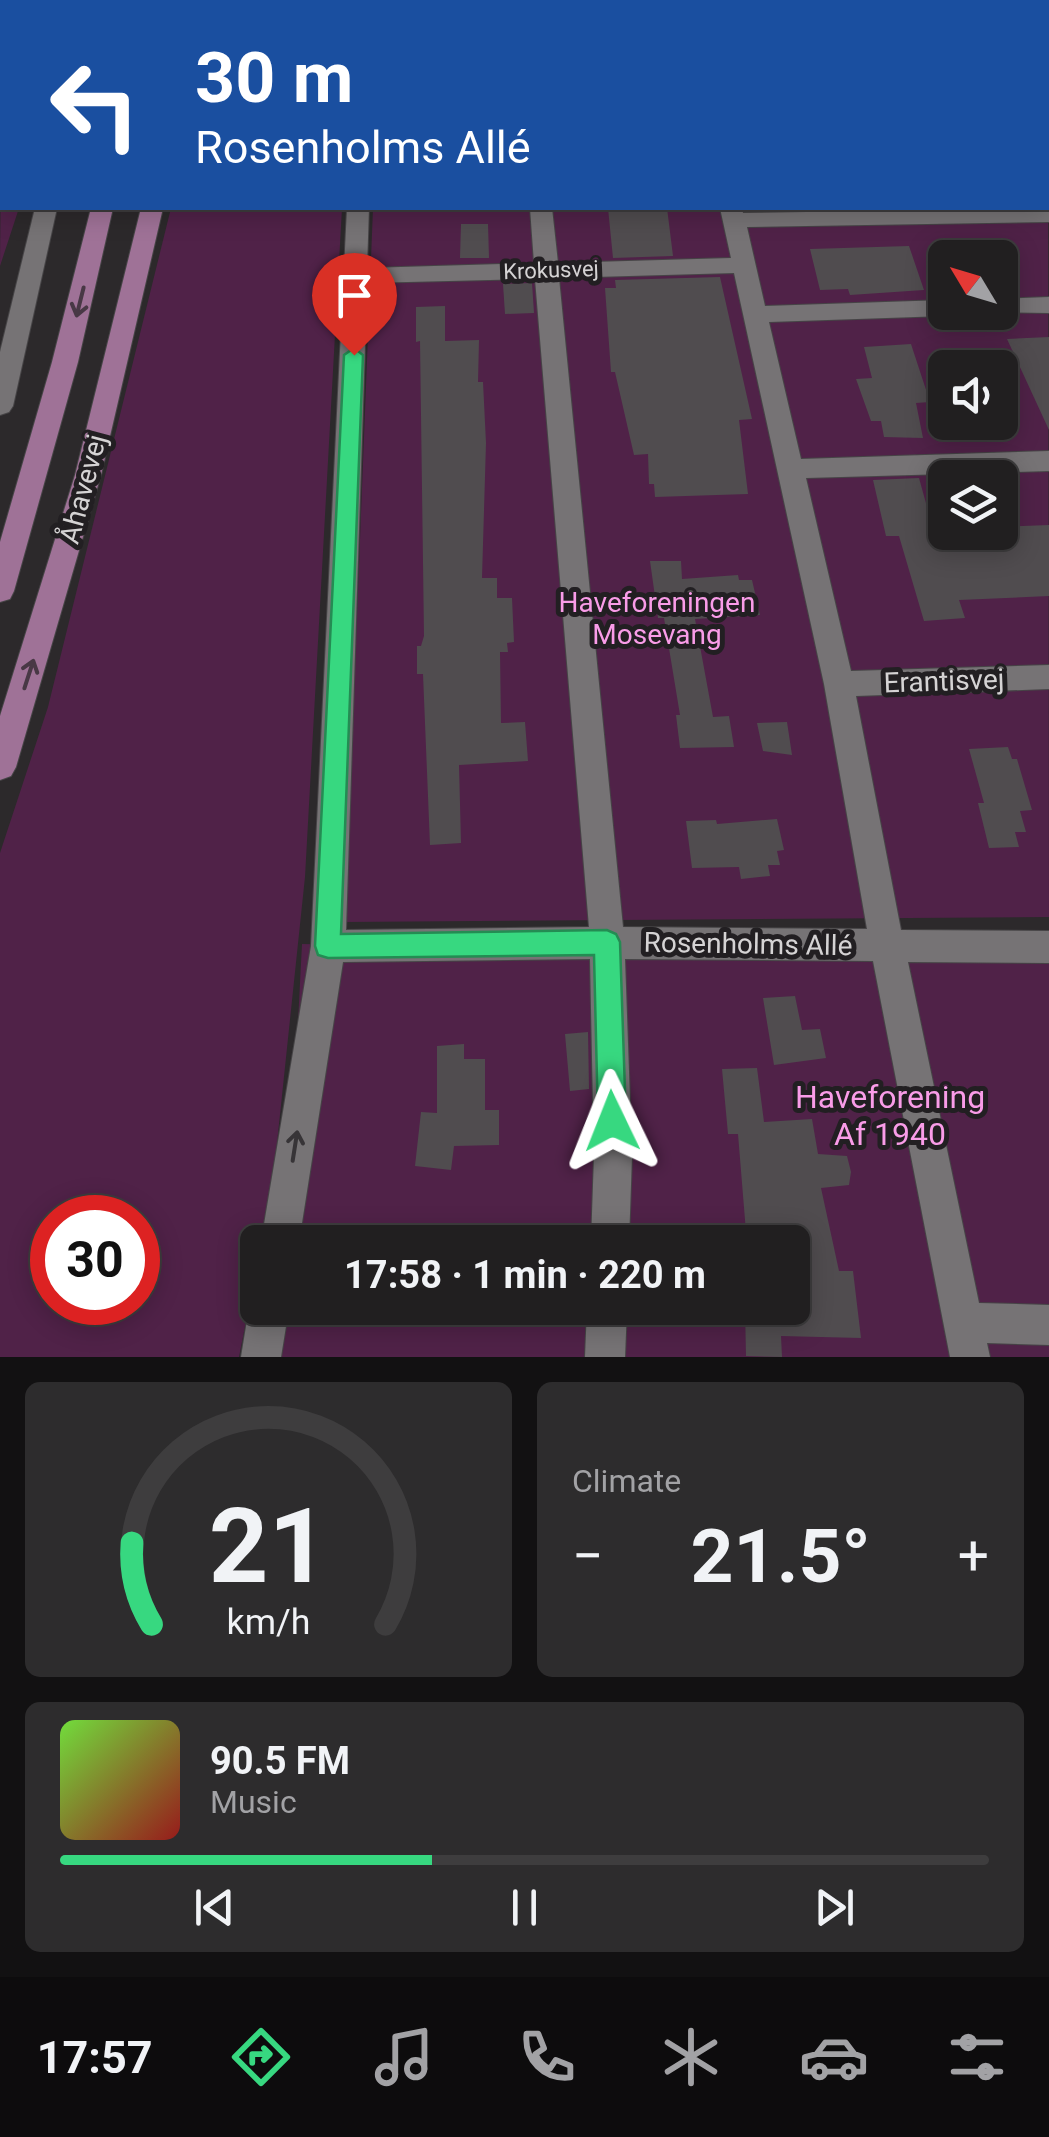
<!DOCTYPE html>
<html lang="en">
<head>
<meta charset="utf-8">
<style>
  :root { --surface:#211f20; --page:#2d2c2d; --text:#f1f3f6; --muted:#a2a2a5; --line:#3e3d3e; --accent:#37d880 }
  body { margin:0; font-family:Roboto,sans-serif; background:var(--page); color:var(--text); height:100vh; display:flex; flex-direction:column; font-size:38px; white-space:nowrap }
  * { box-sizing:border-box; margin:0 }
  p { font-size:32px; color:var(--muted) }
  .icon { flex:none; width:55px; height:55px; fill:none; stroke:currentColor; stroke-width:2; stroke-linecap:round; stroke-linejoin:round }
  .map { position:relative; height:1357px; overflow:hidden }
  .sheet { display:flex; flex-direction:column; gap:25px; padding:25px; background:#121112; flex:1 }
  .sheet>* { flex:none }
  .hud { position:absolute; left:0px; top:0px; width:1050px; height:210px; box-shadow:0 5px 25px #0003,0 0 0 2px var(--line); background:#1a4fa0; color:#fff; overflow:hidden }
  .needle { width:65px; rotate:308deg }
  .controls { position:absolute; left:928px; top:240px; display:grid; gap:20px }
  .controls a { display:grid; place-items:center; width:90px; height:90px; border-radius:15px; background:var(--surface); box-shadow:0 5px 25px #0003,0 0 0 2px var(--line); font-size:50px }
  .speed { position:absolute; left:30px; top:1195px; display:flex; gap:20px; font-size:50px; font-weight:700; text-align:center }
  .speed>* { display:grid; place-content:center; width:130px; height:130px; border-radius:50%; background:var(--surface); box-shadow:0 5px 25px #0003,0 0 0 2px var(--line); line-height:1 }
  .speed .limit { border:15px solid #d22; background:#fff; color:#111 }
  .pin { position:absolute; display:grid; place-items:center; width:85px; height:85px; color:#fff; margin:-102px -42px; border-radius:50% 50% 50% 0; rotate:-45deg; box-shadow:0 0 10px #0007 }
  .pin .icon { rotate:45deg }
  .me { position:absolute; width:110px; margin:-55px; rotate:358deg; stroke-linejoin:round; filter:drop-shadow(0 0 8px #0008) }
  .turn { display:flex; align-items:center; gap:35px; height:210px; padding:0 30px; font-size:45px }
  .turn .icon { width:130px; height:130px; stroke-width:2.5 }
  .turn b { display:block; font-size:70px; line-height:85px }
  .big { font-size:75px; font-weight:700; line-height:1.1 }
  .sheet .tile { flex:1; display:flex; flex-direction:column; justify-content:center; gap:15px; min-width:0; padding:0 35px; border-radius:15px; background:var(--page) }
  .sheet .dial { align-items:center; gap:0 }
  .dial svg { height:260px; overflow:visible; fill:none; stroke:var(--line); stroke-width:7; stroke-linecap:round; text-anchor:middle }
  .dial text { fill:var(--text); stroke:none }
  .song { display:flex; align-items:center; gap:30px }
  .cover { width:120px; height:120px; border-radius:15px; background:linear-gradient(135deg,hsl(100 70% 55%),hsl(0 70% 35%)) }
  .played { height:10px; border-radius:5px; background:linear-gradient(90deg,var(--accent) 40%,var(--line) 40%) }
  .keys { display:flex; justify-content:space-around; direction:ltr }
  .heat { display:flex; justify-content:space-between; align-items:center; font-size:55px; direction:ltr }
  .sheet .tiles { flex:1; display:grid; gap:25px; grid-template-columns:1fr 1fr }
  .tile:last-child { grid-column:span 2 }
  .trip { position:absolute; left:240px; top:1225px; width:570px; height:100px; border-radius:15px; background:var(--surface); box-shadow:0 5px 25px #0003,0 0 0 2px var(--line); font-weight:700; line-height:100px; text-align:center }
  .tab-bar { display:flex; height:160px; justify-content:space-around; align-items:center; background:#0d0c0d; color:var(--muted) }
  .tab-bar .icon { width:70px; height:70px }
  .tab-bar .on { color:var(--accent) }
  .tab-bar b { font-size:45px; color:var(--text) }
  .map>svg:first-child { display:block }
  .green { fill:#502248; fill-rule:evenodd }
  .building { fill:#504c4f }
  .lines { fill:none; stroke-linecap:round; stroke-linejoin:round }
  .minor-casing { stroke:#464446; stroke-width:2 }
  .major-casing { stroke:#464446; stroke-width:2 }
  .minor { fill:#767375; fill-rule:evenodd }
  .major { fill:#9f7297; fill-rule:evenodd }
  .oneway { stroke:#483845 }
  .oneway2 { stroke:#373437 }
  .route { fill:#37d880; stroke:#248c53; stroke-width:2.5 }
  .labels { text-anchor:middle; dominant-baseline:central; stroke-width:10; stroke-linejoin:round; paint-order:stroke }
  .far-street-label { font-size:22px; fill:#d5d3d4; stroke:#221f22 }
  .street-label { font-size:28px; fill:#d5d3d4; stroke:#221f22 }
  .park-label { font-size:28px; fill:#f99ce8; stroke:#221f22 }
  .near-park-label { font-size:32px; fill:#f99ce8; stroke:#221f22 }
</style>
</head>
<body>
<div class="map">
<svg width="1049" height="1357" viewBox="0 0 1049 1357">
  <rect width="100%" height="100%" fill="#2c292b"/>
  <g class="green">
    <polygon points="378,0 1028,0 1030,2 378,2"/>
    <path d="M1048,34l1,883 -704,5 28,-714h675zM945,258h55v54h-55zM945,368h55v54h-55zM945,478h55v54h-55z"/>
    <polygon points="2,41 2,208 19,208 0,266"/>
    <path d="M171,208h171l-37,669 -34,323 -9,42h-4l-1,24 -18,91h-239v-504l48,-146zM52,1218h86v84h-86z"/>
    <polygon points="302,944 1049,958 1049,1357 260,1357 269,1308 792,1308 792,1242 279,1242 291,1158"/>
  </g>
  <g class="building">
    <polygon points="608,208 667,208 673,256 613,258"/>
    <polygon points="461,224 488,224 489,258 460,258"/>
    <polygon points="909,246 924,290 850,295 848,289 820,290 810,249"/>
    <polygon points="720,277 752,419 739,420 748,494 655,497 654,484 649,484 648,454 634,455 615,372 611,372 605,288 616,288 615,280"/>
    <polygon points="532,283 534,313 505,314 503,284"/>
    <polygon points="445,306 445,341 479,340 478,382 483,382 486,443 482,578 497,578 497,598 512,598 514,642 507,643 508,652 500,652 501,723 525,722 528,761 459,765 461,843 430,845 423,674 417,674 417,646 421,646 424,636 420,341 416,342 416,307"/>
    <polygon points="1049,337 1049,430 1007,339"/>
    <polygon points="911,344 930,402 916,403 923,438 884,437 881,421 871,421 856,379 872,378 864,347"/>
    <polygon points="919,478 934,532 1000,532 1000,527 1049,525 1049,596 959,600 965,618 924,621 899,536 886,536 873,480"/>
    <polygon points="650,561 681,561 682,579 738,575 739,580 752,580 760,615 695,619 713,717 729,716 734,747 680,748 676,715 680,715 664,618 658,618"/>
    <polygon points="787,722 792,755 763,751 757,723"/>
    <polygon points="1008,747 1012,759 1017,759 1032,810 1020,811 1026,832 1015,832 1019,847 989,848 978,803 984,803 969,749"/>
    <polygon points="777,819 784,850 777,851 780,865 768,865 770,876 741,879 739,867 692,868 686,821 716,820 717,824"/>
    <polygon points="795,996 802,1030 820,1029 826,1058 774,1065 763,998"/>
    <polygon points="588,1032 589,1089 570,1091 565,1034"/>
    <polygon points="464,1044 464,1059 485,1059 485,1110 499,1110 499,1145 454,1146 451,1170 415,1166 421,1112 437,1113 437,1046"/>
    <polygon points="757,1068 764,1122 812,1119 818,1154 847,1156 851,1172 849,1185 821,1188 839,1271 853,1271 861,1338 781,1336 782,1357 746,1356 745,1308 808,1308 801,1233 746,1232 738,1134 728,1134 722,1069"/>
  </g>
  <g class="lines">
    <g class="minor-casing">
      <g id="minor">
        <polygon points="356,0 376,0 376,2 357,2"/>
        <polygon points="512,0 532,0 532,2 513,2"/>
        <polygon points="674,0 694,0 695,2 676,2"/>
        <polygon points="972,0 992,0 993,2 974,2"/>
        <polygon points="2,8 2,25 0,26 0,9"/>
        <polygon points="1048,140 1049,141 1049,158 1048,157"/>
        <polygon points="35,208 57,208 13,406 9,412 0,415 0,352"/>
        <path d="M347,208h22l-2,60 167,-5 -4,-55h22l6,55 173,-5 -11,-50h22l1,5 306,-5v14l-302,5 18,79 180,-6v12h9l-9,4 -176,6 32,137 248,-8v20l-243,7 45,193 198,-6v24l-193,7 45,234 148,1v32l-141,-1 71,341 70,2v40l-62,-2 3,14h-40l-77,-396 -248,-2 7,197 -3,86h-38l3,-86 -4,-197 -247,3 -44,280h-38l50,-296zM734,273l90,411 43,245 -244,-2 -64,-649zM535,279l54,648 -243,3 21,-647z"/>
        <polygon points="1049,297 1049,313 991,312 1000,312 1000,299"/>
        <polygon points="258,1293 258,1308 289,1308 281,1357 241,1357 249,1308"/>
        <polygon points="587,1308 627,1308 625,1357 585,1357"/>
      </g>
    </g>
    <g class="major-casing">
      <g id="major">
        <polygon points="91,208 113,208 78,362 14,591 10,599 0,602 0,542 52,362"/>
        <polygon points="141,208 163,208 101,475 16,767 11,776 0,780 0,716 75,475"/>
      </g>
    </g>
    <use href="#minor" class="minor"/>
    <use href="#major" class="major"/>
  </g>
  <defs><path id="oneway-shaft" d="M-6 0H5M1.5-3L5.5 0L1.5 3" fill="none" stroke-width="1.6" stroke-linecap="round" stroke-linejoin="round" transform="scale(2.5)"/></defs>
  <g class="oneway">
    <use href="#oneway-shaft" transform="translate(80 302) rotate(104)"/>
    <use href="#oneway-shaft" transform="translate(29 674) rotate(-72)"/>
  </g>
  <use class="oneway2" href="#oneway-shaft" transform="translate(295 1146) rotate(-81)"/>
  <polygon class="route" points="354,348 363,355 341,934 607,930 616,934 620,942 626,1121 622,1131 612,1135 602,1131 598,1121 594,955 328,958 318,955 315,946 344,355"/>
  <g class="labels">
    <g class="far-street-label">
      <text transform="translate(551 270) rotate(-2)">Krokusvej</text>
    </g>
    <g class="street-label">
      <text transform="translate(83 489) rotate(-75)">Åhavevej</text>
      <text transform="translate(944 681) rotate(-2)">Erantisvej</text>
      <text transform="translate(748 944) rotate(1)">Rosenholms Allé</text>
    </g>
    <g class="park-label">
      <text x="657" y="602">Haveforeningen<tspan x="657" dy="32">Mosevang</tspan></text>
    </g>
    <g class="near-park-label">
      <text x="890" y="1097">Haveforening<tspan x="890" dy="37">Af 1940</tspan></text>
    </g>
  </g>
</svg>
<div class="controls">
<a><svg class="needle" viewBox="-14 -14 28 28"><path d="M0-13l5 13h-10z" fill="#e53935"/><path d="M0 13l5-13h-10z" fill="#a2a2a5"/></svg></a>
<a><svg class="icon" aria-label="sound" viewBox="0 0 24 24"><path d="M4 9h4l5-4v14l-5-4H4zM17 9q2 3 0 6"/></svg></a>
<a><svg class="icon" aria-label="layers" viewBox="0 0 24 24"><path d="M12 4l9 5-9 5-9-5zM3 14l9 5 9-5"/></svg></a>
</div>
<div class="speed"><div class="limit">30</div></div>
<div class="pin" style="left:354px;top:355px;background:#d93025"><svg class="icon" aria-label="arrive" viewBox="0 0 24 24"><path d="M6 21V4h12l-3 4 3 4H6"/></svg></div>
<svg class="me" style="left:612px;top:1121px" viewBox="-20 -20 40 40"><path d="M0-17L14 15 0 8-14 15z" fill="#37d880" stroke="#fff" stroke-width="4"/></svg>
<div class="trip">17:58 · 1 min · 220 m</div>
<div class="hud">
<div class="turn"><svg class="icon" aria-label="left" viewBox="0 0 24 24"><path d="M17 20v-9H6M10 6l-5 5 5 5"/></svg><div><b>30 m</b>Rosenholms Allé</div></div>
</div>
</div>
<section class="sheet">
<div class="tiles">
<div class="tile dial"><svg viewBox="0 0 100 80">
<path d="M14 69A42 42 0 1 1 86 69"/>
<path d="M14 69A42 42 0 0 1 8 44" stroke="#37d880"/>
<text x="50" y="56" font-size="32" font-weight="700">21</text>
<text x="50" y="72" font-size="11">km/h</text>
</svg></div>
<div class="tile"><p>Climate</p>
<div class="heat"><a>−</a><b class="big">21.5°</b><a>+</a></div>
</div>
<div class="tile">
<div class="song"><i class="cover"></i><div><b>90.5 FM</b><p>Music</p></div></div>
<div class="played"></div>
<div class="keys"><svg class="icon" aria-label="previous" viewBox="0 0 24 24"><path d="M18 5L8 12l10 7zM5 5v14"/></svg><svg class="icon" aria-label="pause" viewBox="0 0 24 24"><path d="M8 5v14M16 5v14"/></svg><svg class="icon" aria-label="next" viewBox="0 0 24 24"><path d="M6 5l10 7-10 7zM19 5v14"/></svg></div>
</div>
</div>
</section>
<nav class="tab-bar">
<b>17:57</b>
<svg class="icon on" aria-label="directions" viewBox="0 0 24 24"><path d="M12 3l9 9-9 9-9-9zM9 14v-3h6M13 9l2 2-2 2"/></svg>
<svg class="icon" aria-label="music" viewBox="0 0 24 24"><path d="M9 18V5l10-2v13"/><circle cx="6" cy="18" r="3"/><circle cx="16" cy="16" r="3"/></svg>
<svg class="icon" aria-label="phone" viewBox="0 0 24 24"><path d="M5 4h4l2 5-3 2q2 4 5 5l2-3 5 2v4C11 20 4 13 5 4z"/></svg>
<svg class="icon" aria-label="climate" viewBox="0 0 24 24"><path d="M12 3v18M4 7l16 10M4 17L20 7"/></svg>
<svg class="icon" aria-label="car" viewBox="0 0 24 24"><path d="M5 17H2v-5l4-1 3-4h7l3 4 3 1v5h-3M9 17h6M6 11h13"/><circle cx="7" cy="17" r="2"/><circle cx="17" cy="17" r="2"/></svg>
<svg class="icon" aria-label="filters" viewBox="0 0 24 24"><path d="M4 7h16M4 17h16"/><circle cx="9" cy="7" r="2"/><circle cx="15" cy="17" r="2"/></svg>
</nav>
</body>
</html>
